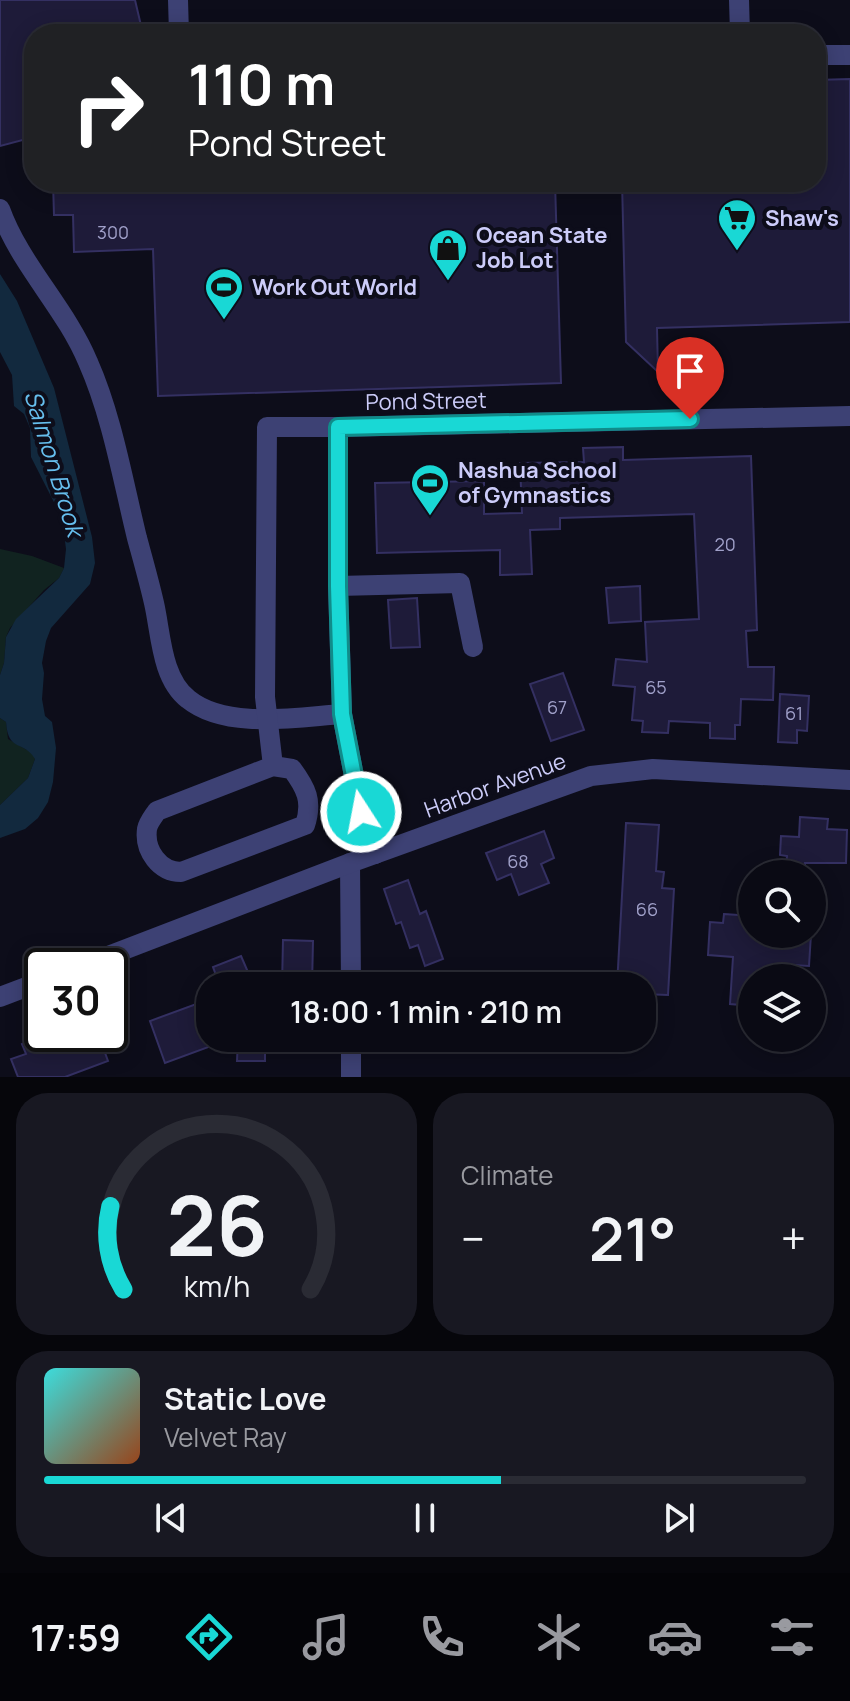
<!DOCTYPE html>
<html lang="en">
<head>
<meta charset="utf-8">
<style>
  :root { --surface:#0a0a14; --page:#181822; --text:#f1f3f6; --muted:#999aa0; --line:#2a2b34; --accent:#19d8d5 }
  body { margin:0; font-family:Manrope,sans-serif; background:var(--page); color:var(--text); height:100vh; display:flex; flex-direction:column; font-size:30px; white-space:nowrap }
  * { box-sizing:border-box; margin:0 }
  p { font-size:26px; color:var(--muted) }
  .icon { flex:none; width:44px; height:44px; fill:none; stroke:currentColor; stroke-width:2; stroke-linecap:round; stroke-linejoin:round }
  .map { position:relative; height:1077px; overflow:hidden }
  .drawer { display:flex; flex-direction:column; gap:16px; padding:16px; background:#06060b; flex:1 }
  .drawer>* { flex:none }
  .hud { position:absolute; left:24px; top:24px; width:802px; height:168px; border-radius:32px; box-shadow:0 4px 20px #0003,0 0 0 2px var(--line); background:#202124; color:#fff; overflow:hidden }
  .buttons { position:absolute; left:738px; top:860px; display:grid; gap:16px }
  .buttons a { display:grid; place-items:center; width:88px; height:88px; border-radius:50%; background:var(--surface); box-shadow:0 4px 20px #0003,0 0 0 2px var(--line); font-size:40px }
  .speed { position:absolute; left:24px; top:948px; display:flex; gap:16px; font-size:40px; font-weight:700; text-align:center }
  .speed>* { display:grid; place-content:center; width:104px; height:104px; border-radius:50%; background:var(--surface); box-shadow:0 4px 20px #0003,0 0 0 2px var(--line); line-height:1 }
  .speed .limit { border:4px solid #111; border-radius:12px; background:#fff; color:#111 }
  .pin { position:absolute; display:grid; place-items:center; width:68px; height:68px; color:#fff; margin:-82px -34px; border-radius:50% 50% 50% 0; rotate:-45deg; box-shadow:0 0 8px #0007 }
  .pin .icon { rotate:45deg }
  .me { position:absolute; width:88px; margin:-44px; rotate:349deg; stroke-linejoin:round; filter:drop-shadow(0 0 6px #0008) }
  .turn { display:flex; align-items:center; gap:28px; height:168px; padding:0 32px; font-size:36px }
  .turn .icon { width:104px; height:104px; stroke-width:2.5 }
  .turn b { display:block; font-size:56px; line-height:68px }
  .big { font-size:60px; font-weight:600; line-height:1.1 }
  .drawer .tile { flex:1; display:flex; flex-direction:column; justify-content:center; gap:12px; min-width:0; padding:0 28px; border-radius:32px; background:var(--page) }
  .drawer .dial { align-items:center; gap:0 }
  .dial svg { height:208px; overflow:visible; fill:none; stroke:var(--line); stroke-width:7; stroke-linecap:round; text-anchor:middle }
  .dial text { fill:var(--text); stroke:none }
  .song { display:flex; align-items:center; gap:24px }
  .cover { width:96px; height:96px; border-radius:12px; background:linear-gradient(135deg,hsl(180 70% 55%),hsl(20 70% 35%)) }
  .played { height:8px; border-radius:4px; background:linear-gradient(90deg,var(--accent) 60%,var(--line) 60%) }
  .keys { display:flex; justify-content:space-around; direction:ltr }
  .heat { display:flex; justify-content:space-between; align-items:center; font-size:44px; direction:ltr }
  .drawer .tiles { flex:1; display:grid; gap:16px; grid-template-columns:1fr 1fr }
  .tile:last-child { grid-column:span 2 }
  .trip { position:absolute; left:196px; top:972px; width:460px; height:80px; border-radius:32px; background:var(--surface); box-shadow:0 4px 20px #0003,0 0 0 2px var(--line); font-weight:600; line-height:80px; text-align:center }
  .tab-bar { display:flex; height:128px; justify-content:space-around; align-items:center; background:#040408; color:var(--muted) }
  .tab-bar .icon { width:56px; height:56px }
  .tab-bar .selected { color:var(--accent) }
  .tab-bar b { font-size:36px; color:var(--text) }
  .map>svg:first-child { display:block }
  .green { fill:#112320 }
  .water { fill:#12293e }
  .building { fill:#1e1b39; stroke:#343062; stroke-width:2 }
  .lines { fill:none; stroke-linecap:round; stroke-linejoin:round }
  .minor { stroke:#3d4174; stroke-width:20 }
  .route-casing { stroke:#108c8a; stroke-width:20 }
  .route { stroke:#19d8d5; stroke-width:14 }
  .labels { text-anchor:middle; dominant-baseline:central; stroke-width:8; stroke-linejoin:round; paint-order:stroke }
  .number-label { font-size:18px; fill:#a0a0c9 }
  .poi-label { font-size:22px; font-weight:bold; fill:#ccccf9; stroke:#0d0d1a; text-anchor:start }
  .street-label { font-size:22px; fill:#ccccf9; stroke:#0d0d1a }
  .water-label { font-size:24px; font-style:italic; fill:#66beed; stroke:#0d0d1a }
</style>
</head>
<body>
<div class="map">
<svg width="850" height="1077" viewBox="0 0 850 1077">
  <rect width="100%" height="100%" fill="#0d0d1a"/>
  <g class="green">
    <polygon points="0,549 32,556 64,568 59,578 44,590 10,628 6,637 4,663 0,675"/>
    <polygon points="0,718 6,722 8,739 34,754 35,759 28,778 0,805"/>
  </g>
  <path class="water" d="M0,274l17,27 37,87 38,149 3,26 -5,21 -39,44 -5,13 -4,22 2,10 -2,26 3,17 7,6 4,26 -3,34 -5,20 -10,16 -13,11 -25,9v-33l28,-27 7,-19c-11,-19 -27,-6 -29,-37l-6,-4v-43l4,-12 2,-26 10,-18 43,-41 5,-10 2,-19 -4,-31 -31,-61 -1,-29 -6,-14 -10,-8 -2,-31 -12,-23z"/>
  <g class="building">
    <polygon points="0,0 135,0 143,34 34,34 34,137 0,146"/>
    <polygon points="850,79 850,322 657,328 658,372 626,342 622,182 816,182 816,80"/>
    <polygon points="53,182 555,182 561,383 158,396 153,249 74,252 73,215 54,215"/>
    <polygon points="623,447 623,460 751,456 757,630 746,631 748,667 774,667 773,700 741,699 740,725 735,725 735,739 710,738 710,723 669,721 668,733 642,732 643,721 632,720 635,687 613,685 616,659 647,662 645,622 699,619 694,514 560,518 560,529 530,530 532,574 500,575 500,550 377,553 375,483 484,481 484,514 522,513 520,463 584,462 583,448"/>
    <polygon points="640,586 641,621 609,623 606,588"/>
    <polygon points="417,598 420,647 391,648 388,600"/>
    <polygon points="563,673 584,730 551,741 530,684"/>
    <polygon points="780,694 809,696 807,731 797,730 797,743 778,742"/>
    <polygon points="800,817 828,819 827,829 847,830 846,863 805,863 805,868 786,867 787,856 780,855 781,836 799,837"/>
    <polygon points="626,823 659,825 656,871 664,872 662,888 674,889 668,995 642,994 642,986 617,986"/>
    <polygon points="544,831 554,858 541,864 549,883 519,895 511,874 497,880 486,853"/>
    <polygon points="408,880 420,914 426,911 443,959 425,966 418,945 410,948 401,922 396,924 384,889"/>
    <polygon points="724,914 752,916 752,934 811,934 809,966 778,964 777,978 752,978 752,1006 730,1004 733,957 708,955 710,922 723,923"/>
    <polygon points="283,940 313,941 312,986 282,986"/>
    <polygon points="241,956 254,986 220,986 213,967"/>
    <polygon points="199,1003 214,1045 165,1063 150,1021"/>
    <polygon points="48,1034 98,1034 108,1061 65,1077 18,1077 11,1059 26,1054 22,1044"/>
    <polygon points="238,1038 265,1038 265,1061 237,1061"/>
  </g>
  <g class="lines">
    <g class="minor">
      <polyline points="178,0 179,34"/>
      <polyline points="739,0 740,34"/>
      <polyline points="816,55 850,55"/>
      <path d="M0,209c20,56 65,98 88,153 24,54 35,119 49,176 6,22 12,43 17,65 7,30 7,75 34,96 38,31 109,18 154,15"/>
      <polyline points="338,586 460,583 473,647"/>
      <path d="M273,766l19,3c14,19 21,32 13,56l-124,47c-21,0 -37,-21 -34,-43 1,-6 6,-12 10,-18l116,-45 -8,-69 2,-270h71"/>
      <polyline points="375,854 361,812 342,714 338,586 338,427 850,416"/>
      <polyline points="350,863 351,986"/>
      <polyline points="82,966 350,863 591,776 653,769 850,780"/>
      <polyline points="0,997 42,981"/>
      <polyline points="351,1038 351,1077"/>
    </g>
  </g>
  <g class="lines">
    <g class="route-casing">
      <polyline id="route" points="361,812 342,714 338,586 338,427 690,419"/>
    </g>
    <use href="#route" class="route"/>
  </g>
  <defs>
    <g id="supermarket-pin" transform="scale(2)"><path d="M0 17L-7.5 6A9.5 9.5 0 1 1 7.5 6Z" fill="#19d8d5" stroke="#0d0d1a"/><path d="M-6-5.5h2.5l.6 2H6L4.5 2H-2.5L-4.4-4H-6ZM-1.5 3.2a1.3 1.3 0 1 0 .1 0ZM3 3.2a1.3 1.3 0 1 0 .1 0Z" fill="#111"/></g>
    <g id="shop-pin" transform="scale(2)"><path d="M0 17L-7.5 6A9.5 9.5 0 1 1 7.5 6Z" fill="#19d8d5" stroke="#0d0d1a"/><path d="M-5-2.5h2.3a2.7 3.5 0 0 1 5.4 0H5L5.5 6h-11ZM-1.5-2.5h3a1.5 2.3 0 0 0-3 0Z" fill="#111"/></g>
    <g id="stadium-pin" transform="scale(2)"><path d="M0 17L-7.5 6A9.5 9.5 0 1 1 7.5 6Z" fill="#19d8d5" stroke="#0d0d1a"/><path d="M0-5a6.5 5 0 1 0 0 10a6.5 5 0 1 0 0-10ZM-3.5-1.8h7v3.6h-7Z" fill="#111"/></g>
  </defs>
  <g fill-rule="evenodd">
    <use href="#supermarket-pin" x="737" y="218"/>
    <use href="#shop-pin" x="448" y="248"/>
    <use href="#stadium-pin" x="224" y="287"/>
    <use href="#stadium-pin" x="430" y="483"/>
  </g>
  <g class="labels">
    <g class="number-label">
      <text x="113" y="232">300</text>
      <text x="725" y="544">20</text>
      <text x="656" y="687">65</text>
      <text x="557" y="707">67</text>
      <text x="794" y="713">61</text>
      <text x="518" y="861">68</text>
      <text x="647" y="909">66</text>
    </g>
    <g class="poi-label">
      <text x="765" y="218">Shaw's</text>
      <text x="476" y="235">Ocean State<tspan x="476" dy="25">Job Lot</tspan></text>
      <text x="252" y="287">Work Out World</text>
      <text x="458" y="470">Nashua School<tspan x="458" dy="25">of Gymnastics</tspan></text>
    </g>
    <g class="street-label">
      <text transform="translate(426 401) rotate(-1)">Pond Street</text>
      <text transform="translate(495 785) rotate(-20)">Harbor Avenue</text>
    </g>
    <g class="water-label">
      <text transform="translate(55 463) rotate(73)">Salmon Brook</text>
    </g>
  </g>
</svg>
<div class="buttons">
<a><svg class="icon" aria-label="search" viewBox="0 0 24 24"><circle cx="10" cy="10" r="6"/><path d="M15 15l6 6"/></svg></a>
<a><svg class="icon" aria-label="layers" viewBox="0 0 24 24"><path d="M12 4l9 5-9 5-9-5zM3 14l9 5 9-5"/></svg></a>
</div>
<div class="speed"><div class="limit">30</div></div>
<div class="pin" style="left:690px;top:419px;background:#d93025"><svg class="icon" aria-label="arrive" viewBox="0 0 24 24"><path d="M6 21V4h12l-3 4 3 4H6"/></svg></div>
<svg class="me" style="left:361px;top:812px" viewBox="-20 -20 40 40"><circle r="17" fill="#19d8d5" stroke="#fff" stroke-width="3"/><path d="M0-11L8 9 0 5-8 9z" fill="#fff"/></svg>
<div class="trip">18:00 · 1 min · 210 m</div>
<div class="hud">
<div class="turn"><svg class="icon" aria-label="right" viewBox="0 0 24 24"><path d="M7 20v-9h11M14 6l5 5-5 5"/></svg><div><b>110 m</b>Pond Street</div></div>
</div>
</div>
<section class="drawer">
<div class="tiles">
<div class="tile dial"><svg viewBox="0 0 100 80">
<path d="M14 69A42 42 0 1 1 86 69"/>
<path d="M14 69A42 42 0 0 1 9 37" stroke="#19d8d5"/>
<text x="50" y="56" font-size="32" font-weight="700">26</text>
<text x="50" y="72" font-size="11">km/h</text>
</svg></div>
<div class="tile"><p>Climate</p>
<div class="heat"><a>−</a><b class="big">21°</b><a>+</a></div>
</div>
<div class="tile">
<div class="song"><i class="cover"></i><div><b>Static Love</b><p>Velvet Ray</p></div></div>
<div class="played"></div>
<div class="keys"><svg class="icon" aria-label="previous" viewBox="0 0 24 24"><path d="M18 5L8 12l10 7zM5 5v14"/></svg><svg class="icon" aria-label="pause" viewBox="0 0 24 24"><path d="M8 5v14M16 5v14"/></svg><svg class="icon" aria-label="next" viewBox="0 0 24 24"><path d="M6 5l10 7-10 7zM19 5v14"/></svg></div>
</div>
</div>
</section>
<nav class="tab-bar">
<b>17:59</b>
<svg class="icon selected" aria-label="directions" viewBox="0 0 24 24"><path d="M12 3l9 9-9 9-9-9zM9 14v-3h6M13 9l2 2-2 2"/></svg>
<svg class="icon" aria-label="music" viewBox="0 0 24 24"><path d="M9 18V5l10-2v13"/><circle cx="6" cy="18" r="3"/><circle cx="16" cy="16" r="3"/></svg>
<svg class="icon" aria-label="phone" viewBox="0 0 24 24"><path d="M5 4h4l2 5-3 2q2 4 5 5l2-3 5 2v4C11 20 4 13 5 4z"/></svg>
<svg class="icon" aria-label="climate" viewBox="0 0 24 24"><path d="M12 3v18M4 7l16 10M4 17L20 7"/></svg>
<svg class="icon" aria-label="car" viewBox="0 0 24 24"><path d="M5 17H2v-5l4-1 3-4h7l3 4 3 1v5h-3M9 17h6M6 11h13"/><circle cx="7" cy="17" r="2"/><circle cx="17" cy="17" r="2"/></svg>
<svg class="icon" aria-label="filters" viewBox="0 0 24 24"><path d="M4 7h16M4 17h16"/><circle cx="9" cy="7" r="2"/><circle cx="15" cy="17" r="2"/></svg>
</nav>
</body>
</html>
